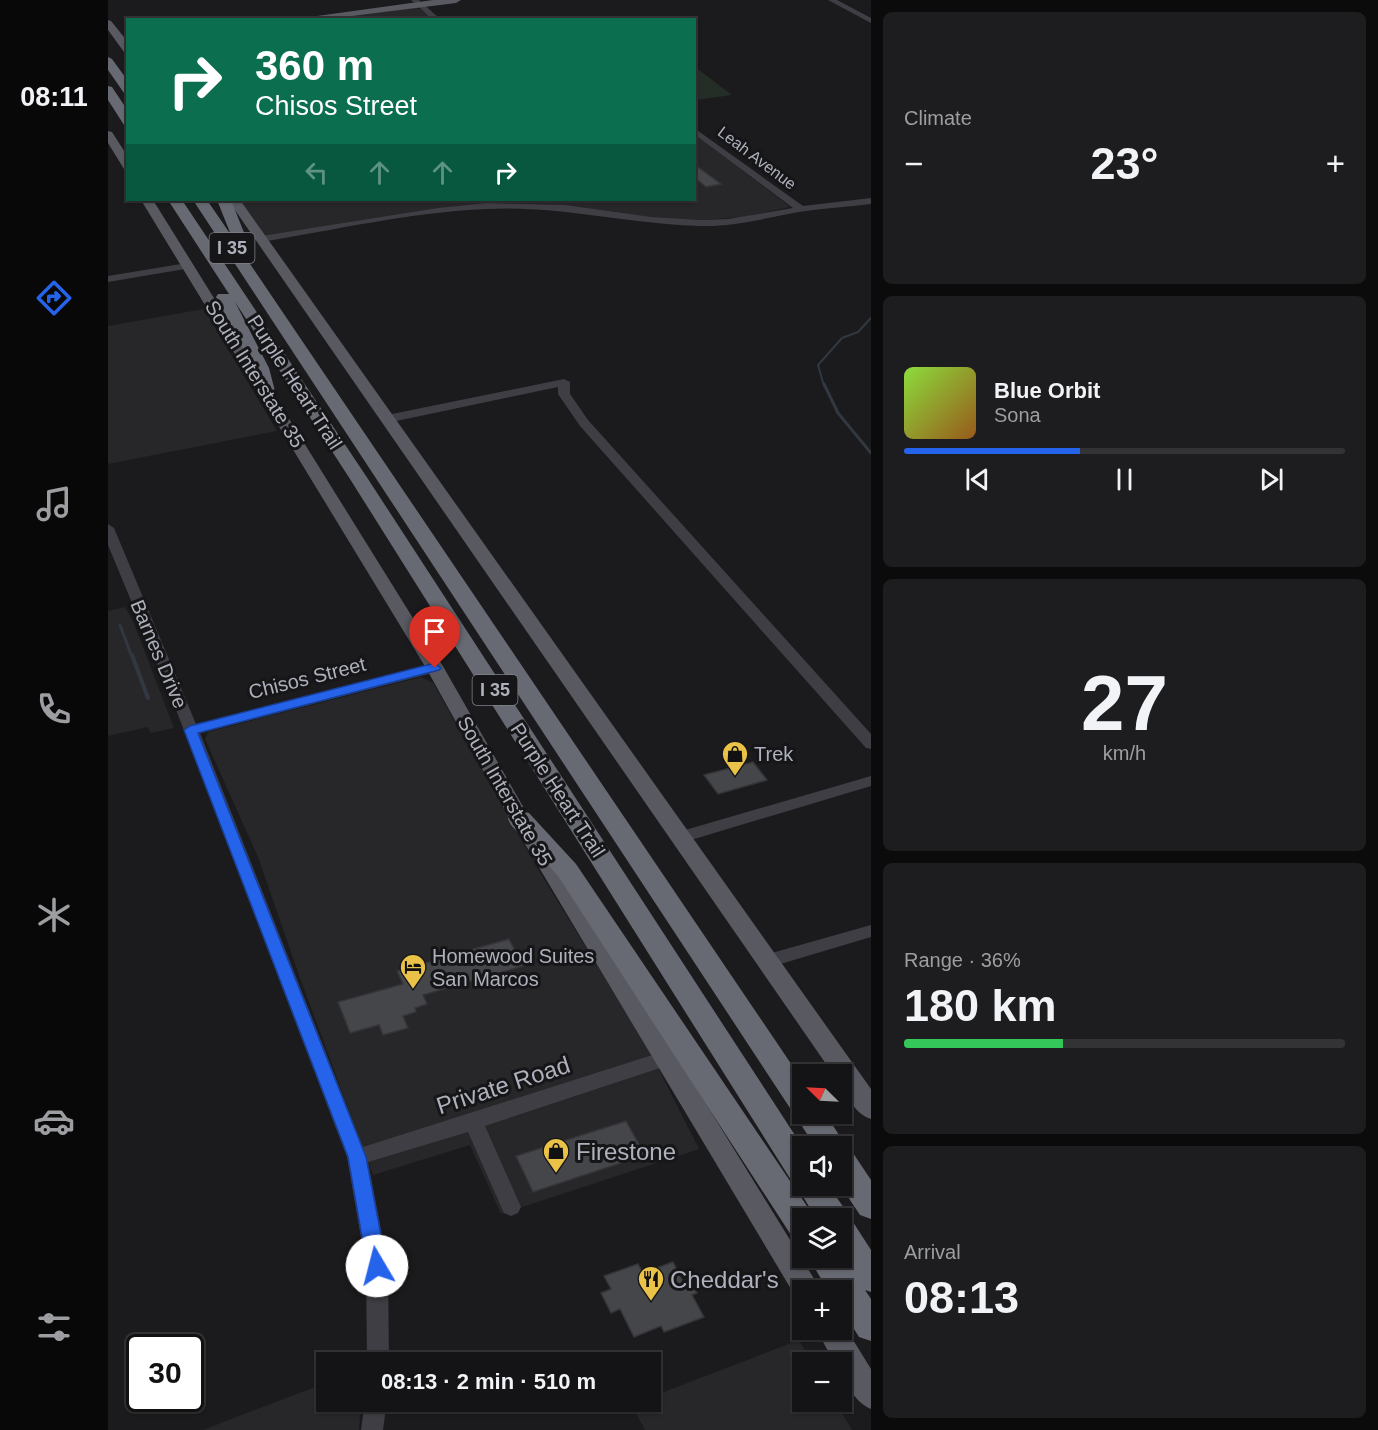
<!DOCTYPE html>
<html lang="en">
<head>
<meta charset="utf-8">
<style>
  :root { --surface:#141416; --page:#1d1d1f; --text:#f1f3f6; --muted:#9d9ea1; --line:#333335; --accent:#2563eb }
  body { margin:0; font-family:Arial,sans-serif; background:var(--page); color:var(--text); height:100vh; display:flex; flex-direction:column; font-size:22px; white-space:nowrap }
  * { box-sizing:border-box; margin:0 }
  p { font-size:20px; color:var(--muted) }
  .icon { flex:none; width:33px; height:33px; fill:none; stroke:currentColor; stroke-width:2; stroke-linecap:round; stroke-linejoin:round }
  .map { position:relative; flex:1; overflow:hidden }
  .drawer { display:flex; flex-direction:column; gap:12px; padding:12px; background:#0b0b0c; width:507px }
  .drawer>* { flex:none }
  .top-card { position:absolute; left:18px; top:18px; width:570px; height:183px; border-radius:0px; box-shadow:0 2px 4px #0004,0 0 0 2px var(--line); background:#0b6e4f; color:#fff; overflow:hidden }
  .needle { width:39px; rotate:294deg }
  .buttons { position:absolute; left:684px; top:1064px; display:grid; gap:12px }
  .buttons a { display:grid; place-items:center; width:60px; height:60px; border-radius:0px; background:var(--surface); box-shadow:0 2px 4px #0004,0 0 0 2px var(--line); font-size:30px }
  .speed { position:absolute; left:18px; top:1334px; display:flex; gap:12px; font-size:30px; font-weight:700; text-align:center }
  .speed>* { display:grid; place-content:center; width:78px; height:78px; border-radius:50%; background:var(--surface); box-shadow:0 2px 4px #0004,0 0 0 2px var(--line); line-height:1 }
  .speed .limit { border:3px solid #111; border-radius:9px; background:#fff; color:#111 }
  .pin { position:absolute; display:grid; place-items:center; width:51px; height:51px; color:#fff; margin:-62px -26px; border-radius:50% 50% 50% 0; rotate:-45deg; box-shadow:0 0 6px #0007 }
  .pin .icon { rotate:45deg }
  .me { position:absolute; width:66px; margin:-33px; rotate:352deg; stroke-linejoin:round; filter:drop-shadow(0 0 4px #0008) }
  .turn { display:flex; align-items:center; gap:21px; height:126px; padding:0 30px; font-size:27px }
  .turn .icon { width:78px; height:78px; stroke-width:2.5 }
  .turn b { display:block; font-size:42px; line-height:51px }
  .lanes { display:flex; align-items:center; height:57px; padding:0 30px; background:#0003; justify-content:center; gap:30px; direction:ltr }
  .lanes .off { opacity:.35 }
  .big { font-size:45px; font-weight:700; line-height:1.1 }
  .drawer .card { flex:1; display:flex; flex-direction:column; justify-content:center; gap:9px; min-width:0; padding:0 21px; border-radius:9px; background:var(--page) }
  .drawer .dial { align-items:center; gap:0 }
  .dial b { font-size:78px; line-height:1 }
  .song { display:flex; align-items:center; gap:18px }
  .cover { width:72px; height:72px; border-radius:9px; background:linear-gradient(135deg,hsl(90 70% 55%),hsl(30 70% 35%)) }
  .played { height:6px; border-radius:3px; background:linear-gradient(90deg,var(--accent) 40%,var(--line) 40%) }
  .keys { display:flex; justify-content:space-around; direction:ltr }
  .heat { display:flex; justify-content:space-between; align-items:center; font-size:33px; direction:ltr }
  .charge { height:9px; border-radius:4px; background:linear-gradient(90deg,#34c759 36%,var(--line) 0) }
  .trip { position:absolute; left:208px; top:1352px; width:345px; height:60px; border-radius:0px; background:var(--surface); box-shadow:0 2px 4px #0004,0 0 0 2px var(--line); font-weight:700; line-height:60px; text-align:center }
  main { display:flex; flex:1; min-height:0 }
  .dock { display:flex; flex-direction:column; width:108px; justify-content:space-around; align-items:center; background:#080809; color:var(--muted) }
  .dock .icon { width:42px; height:42px }
  .dock .active { color:var(--accent) }
  .dock b { font-size:27px; color:var(--text) }
  .map>svg:first-child { display:block }
  .built { fill:#27272a }
  .green { fill:#252d27 }
  .lines { fill:none; stroke-linecap:round; stroke-linejoin:round }
  .stream-far2 { stroke:#313841; stroke-width:2 }
  .stream-far1 { stroke:#313841; stroke-width:3 }
  .stream { stroke:#313841; stroke-width:4 }
  .building { fill:#45464a; stroke:#353539; stroke-width:1.5 }
  .minor { fill:#3e3e44; fill-rule:evenodd }
  .major { fill:#585961; fill-rule:evenodd }
  .highway { fill:#686a73; fill-rule:evenodd }
  .route { fill:#2563eb; stroke:#184099; stroke-width:1.5 }
  .labels { text-anchor:middle; dominant-baseline:central; stroke-width:6; stroke-linejoin:round; paint-order:stroke }
  .far-street-label { font-size:16px; fill:#aeb1bc; stroke:#161618 }
  .shield { fill:#161618; stroke:#80828b; stroke-width:1.5 }
  .shield-label { font-size:18px; font-weight:bold; fill:#aeb1bc }
  .street-label { font-size:20px; fill:#aeb1bc; stroke:#161618 }
  .poi-label { font-size:20px; fill:#aeb1bc; stroke:#161618; text-anchor:start }
  .near-street-label { font-size:24px; fill:#aeb1bc; stroke:#161618 }
  .near-poi-label { font-size:24px; fill:#aeb1bc; stroke:#161618; text-anchor:start }
</style>
</head>
<body>
<main>
<nav class="dock">
<b>08:11</b>
<svg class="icon active" aria-label="directions" viewBox="0 0 24 24"><path d="M12 3l9 9-9 9-9-9zM9 14v-3h6M13 9l2 2-2 2"/></svg>
<svg class="icon" aria-label="music" viewBox="0 0 24 24"><path d="M9 18V5l10-2v13"/><circle cx="6" cy="18" r="3"/><circle cx="16" cy="16" r="3"/></svg>
<svg class="icon" aria-label="phone" viewBox="0 0 24 24"><path d="M5 4h4l2 5-3 2q2 4 5 5l2-3 5 2v4C11 20 4 13 5 4z"/></svg>
<svg class="icon" aria-label="climate" viewBox="0 0 24 24"><path d="M12 3v18M4 7l16 10M4 17L20 7"/></svg>
<svg class="icon" aria-label="car" viewBox="0 0 24 24"><path d="M5 17H2v-5l4-1 3-4h7l3 4 3 1v5h-3M9 17h6M6 11h13"/><circle cx="7" cy="17" r="2"/><circle cx="17" cy="17" r="2"/></svg>
<svg class="icon" aria-label="filters" viewBox="0 0 24 24"><path d="M4 7h16M4 17h16"/><circle cx="9" cy="7" r="2"/><circle cx="15" cy="17" r="2"/></svg>
</nav>
<div class="map">
<svg width="763" height="1430" viewBox="0 0 763 1430">
  <rect width="100%" height="100%" fill="#1b1b1d"/>
  <g class="built">
    <polygon points="306,8 312,9 325,19 208,20"/>
    <polygon points="587,134 682,207 634,217 593,220 552,219 445,205 384,203 341,207 160,235 154,234 129,200 586,200"/>
    <polygon points="96,309 169,431 0,464 0,326"/>
    <polygon points="17,607 25,621 66,728 42,733 40,727 0,736 0,611"/>
    <polygon points="313,677 325,683 428,866 540,1048 591,1149 393,1214 362,1145 265,1175 192,978 150,857 97,739 100,732"/>
    <polygon points="691,1340 704,1362 694,1362 694,1401 727,1401 744,1430 537,1430 523,1404 532,1401 543,1401 543,1397"/>
    <polygon points="212,1385 219,1387 219,1401 253,1401 251,1430 95,1430"/>
  </g>
  <polygon class="green" points="586,67 587,67 624,95 587,100"/>
  <g class="lines">
    <polyline class="stream-far2" points="716,386 710,365 734,338 750,332 763,318"/>
    <g class="stream-far1">
      <polyline points="716,384 730,413 763,453"/>
      <polyline points="12,625 24,657"/>
    </g>
    <polyline class="stream" points="24,655 40,698"/>
  </g>
  <g class="building">
    <polygon points="586,164 613,184 598,187 586,177"/>
    <polygon points="645,762 659,780 610,794 596,775"/>
    <polygon points="401,939 415,966 315,995 319,1004 307,1008 308,1012 295,1016 300,1028 275,1035 271,1025 242,1033 230,1002 295,984 289,971"/>
    <polygon points="518,1121 537,1155 425,1192 408,1156"/>
    <polygon points="565,1262 575,1281 581,1279 589,1293 584,1295 596,1317 556,1332 553,1326 526,1337 512,1309 503,1313 493,1293 503,1289 496,1276 530,1264 535,1273"/>
  </g>
  <g class="lines">
    <g class="minor">
      <polygon points="303,0 311,0 333,20 325,20"/>
      <polygon points="720,0 729,0 763,18 763,23"/>
      <path d="M586,128l109,78 68,-8v6c-24,3 -48,4 -72,8 -33,6 -66,15 -99,14 -72,-2 -142,-21 -214,-17 -73,3 -152,21 -225,33l-5,-3 5,-3 177,-28 49,-5 78,2 86,12 50,3 27,-1 65,-11 -99,-74z"/>
      <polygon points="79,263 84,266 83,268 0,282 0,276"/>
      <polygon points="456,379 462,382 462,394 480,420 763,734 763,749 758,748 472,426 450,394 450,387 279,423 273,419 279,415"/>
      <polygon points="0,524 6,528 88,724 327,664 334,668 332,671 92,733 255,1147 557,1051 564,1054 566,1059 564,1064 377,1126 413,1207 410,1213 403,1216 396,1213 360,1132 260,1162 280,1266 281,1362 259,1362 258,1266 239,1157 67,707 0,545"/>
      <polygon points="763,776 763,786 573,843 567,841 565,837 567,833"/>
      <polygon points="763,925 763,937 659,968 653,966 650,961 653,956"/>
      <polygon points="257,1401 279,1401 275,1430 253,1430"/>
    </g>
    <g class="major">
      <polygon points="325,0 353,0 348,3 212,20 180,20"/>
      <polygon points="0,20 3,21 20,42 20,53 16,52 0,30"/>
      <polygon points="0,131 4,132 20,157 20,170 16,169 0,143"/>
      <polygon points="33,200 45,200 336,668 421,817 713,1290 694,1290 694,1301 689,1299 402,819 318,668"/>
      <path d="M120,200h12l631,889v30c-17,-5 -29,-28 -29,-45h-9z"/>
      <path d="M734,1322l29,47v40c-17,-7 -29,-29 -29,-47h-8l-18,-33h26z"/>
    </g>
    <g class="highway">
      <polygon points="0,57 4,59 20,81 20,94 16,93 0,70"/>
      <polygon points="0,86 4,87 20,111 20,126 16,125 0,100"/>
      <polygon points="60,200 74,200 260,479 694,1146 694,1185 720,1185 736,1208 739,1220 745,1222 763,1250 763,1292 757,1290 763,1299 763,1341 751,1337 734,1310 734,1290 720,1290 700,1257 734,1257 734,1218 708,1218 688,1185 689,1182 683,1180 242,479 127,302 161,368 168,395 165,399 153,399 150,395 145,368 108,297 110,294 121,294"/>
      <polygon points="85,200 99,200 123,235 109,200 123,200 141,245 139,248 132,249 694,1080 694,1113 717,1113 738,1146 736,1150 745,1153 763,1180 763,1219 752,1215 732,1185 734,1146 707,1146"/>
      <polygon points="412,811 421,813 468,864 705,1215 706,1218 694,1218 694,1238 683,1235 450,876 403,825 400,819 403,813"/>
    </g>
  </g>
  <polygon class="route" points="327,663 333,668 331,670 90,733 258,1157 279,1266 276,1273 269,1275 262,1273 259,1266 240,1157 76,730 82,726"/>
  <defs>
    <g id="shop-pin" transform="scale(1.35)"><path d="M0 17L-7.5 6A9.5 9.5 0 1 1 7.5 6Z" fill="#e9c247" stroke="#161618"/><path d="M-5-2.5h2.3a2.7 3.5 0 0 1 5.4 0H5L5.5 6h-11ZM-1.5-2.5h3a1.5 2.3 0 0 0-3 0Z" fill="#111"/></g>
    <g id="hotel-pin" transform="scale(1.35)"><path d="M0 17L-7.5 6A9.5 9.5 0 1 1 7.5 6Z" fill="#e9c247" stroke="#161618"/><path d="M-6-4.5h1.5V1H6V5H4.5V3h-9V5H-6ZM-4 0a1.8 1.8 0 1 1 3.6 0ZM.5 0V-2.5h3Q6-2.5 6 0Z" fill="#111"/></g>
    <g id="restaurant-pin" transform="scale(1.35)"><path d="M0 17L-7.5 6A9.5 9.5 0 1 1 7.5 6Z" fill="#e9c247" stroke="#161618"/><path d="M-5-6h1v4h1v-4h1v4h1v-4h1v5L-1.5 .5V6h-2V.5L-5-1ZM5-6V6H3V1.5H1.5Q1.5-4 5-6Z" fill="#111"/></g>
  </defs>
  <g fill-rule="evenodd">
    <use href="#shop-pin" x="627" y="754"/>
    <use href="#hotel-pin" x="305" y="967"/>
    <use href="#shop-pin" x="448" y="1151"/>
    <use href="#restaurant-pin" x="543" y="1279"/>
  </g>
  <g class="labels">
    <g class="far-street-label">
      <text transform="translate(649 158) rotate(37)">Leah Avenue</text>
    </g>
    <g class="shield">
      <rect x="101.5" y="233" width="45" height="30" rx="4.5"/>
      <rect x="364.5" y="675" width="45" height="30" rx="4.5"/>
    </g>
    <g class="shield-label">
      <text x="124" y="248">I 35</text>
      <text x="387" y="690">I 35</text>
    </g>
    <g class="street-label">
      <text transform="translate(147 374) rotate(58)">South Interstate 35</text>
      <text transform="translate(187 382) rotate(57)">Purple Heart Trail</text>
      <text transform="translate(51 654) rotate(67)">Barnes Drive</text>
      <text transform="translate(199 678) rotate(-14)">Chisos Street</text>
      <text transform="translate(450 790) rotate(57)">Purple Heart Trail</text>
      <text transform="translate(397 791) rotate(60)">South Interstate 35</text>
    </g>
    <g class="poi-label">
      <text x="646" y="754">Trek</text>
      <text x="324" y="956">Homewood Suites<tspan x="324" dy="23">San Marcos</tspan></text>
    </g>
    <g class="near-street-label">
      <text transform="translate(395 1085) rotate(-18)">Private Road</text>
    </g>
    <g class="near-poi-label">
      <text x="468" y="1151">Firestone</text>
      <text x="562" y="1279">Cheddar's</text>
    </g>
  </g>
</svg>
<div class="buttons">
<a><svg class="needle" viewBox="-14 -14 28 28"><path d="M0-13l5 13h-10z" fill="#e53935"/><path d="M0 13l5-13h-10z" fill="#9d9ea1"/></svg></a>
<a><svg class="icon" aria-label="sound" viewBox="0 0 24 24"><path d="M4 9h4l5-4v14l-5-4H4zM17 9q2 3 0 6"/></svg></a>
<a><svg class="icon" aria-label="layers" viewBox="0 0 24 24"><path d="M12 4l9 5-9 5-9-5zM3 14l9 5 9-5"/></svg></a>
<a>+</a>
<a>−</a>
</div>
<div class="speed"><div class="limit">30</div></div>
<div class="pin" style="left:327px;top:668px;background:#d93025"><svg class="icon" aria-label="arrive" viewBox="0 0 24 24"><path d="M6 21V4h12l-3 4 3 4H6"/></svg></div>
<svg class="me" style="left:269px;top:1266px" viewBox="-20 -20 40 40"><circle r="19" fill="#fff"/><path d="M0-13L10 11 0 6-10 11z" fill="#2563eb"/></svg>
<div class="trip">08:13 · 2 min · 510 m</div>
<div class="top-card">
<div class="turn"><svg class="icon" aria-label="right" viewBox="0 0 24 24"><path d="M7 20v-9h11M14 6l5 5-5 5"/></svg><div><b>360 m</b>Chisos Street</div></div>
<div class="lanes"><svg class="icon off" aria-label="left" viewBox="0 0 24 24"><path d="M17 20v-9H6M10 6l-5 5 5 5"/></svg><svg class="icon off" aria-label="ahead" viewBox="0 0 24 24"><path d="M12 20V5M6 11l6-6 6 6"/></svg><svg class="icon off" aria-label="ahead" viewBox="0 0 24 24"><path d="M12 20V5M6 11l6-6 6 6"/></svg><svg class="icon" aria-label="right" viewBox="0 0 24 24"><path d="M7 20v-9h11M14 6l5 5-5 5"/></svg></div>
</div>
</div>
<section class="drawer">
<div class="card"><p>Climate</p>
<div class="heat"><a>−</a><b class="big">23°</b><a>+</a></div>
</div>
<div class="card">
<div class="song"><i class="cover"></i><div><b>Blue Orbit</b><p>Sona</p></div></div>
<div class="played"></div>
<div class="keys"><svg class="icon" aria-label="previous" viewBox="0 0 24 24"><path d="M18 5L8 12l10 7zM5 5v14"/></svg><svg class="icon" aria-label="pause" viewBox="0 0 24 24"><path d="M8 5v14M16 5v14"/></svg><svg class="icon" aria-label="next" viewBox="0 0 24 24"><path d="M6 5l10 7-10 7zM19 5v14"/></svg></div>
</div>
<div class="card dial"><b>27</b><p>km/h</p></div>
<div class="card"><p>Range · 36%</p><b class="big">180 km</b><div class="charge"></div></div>
<div class="card"><p>Arrival</p><b class="big">08:13</b></div>
</section>
</main>
</body>
</html>
